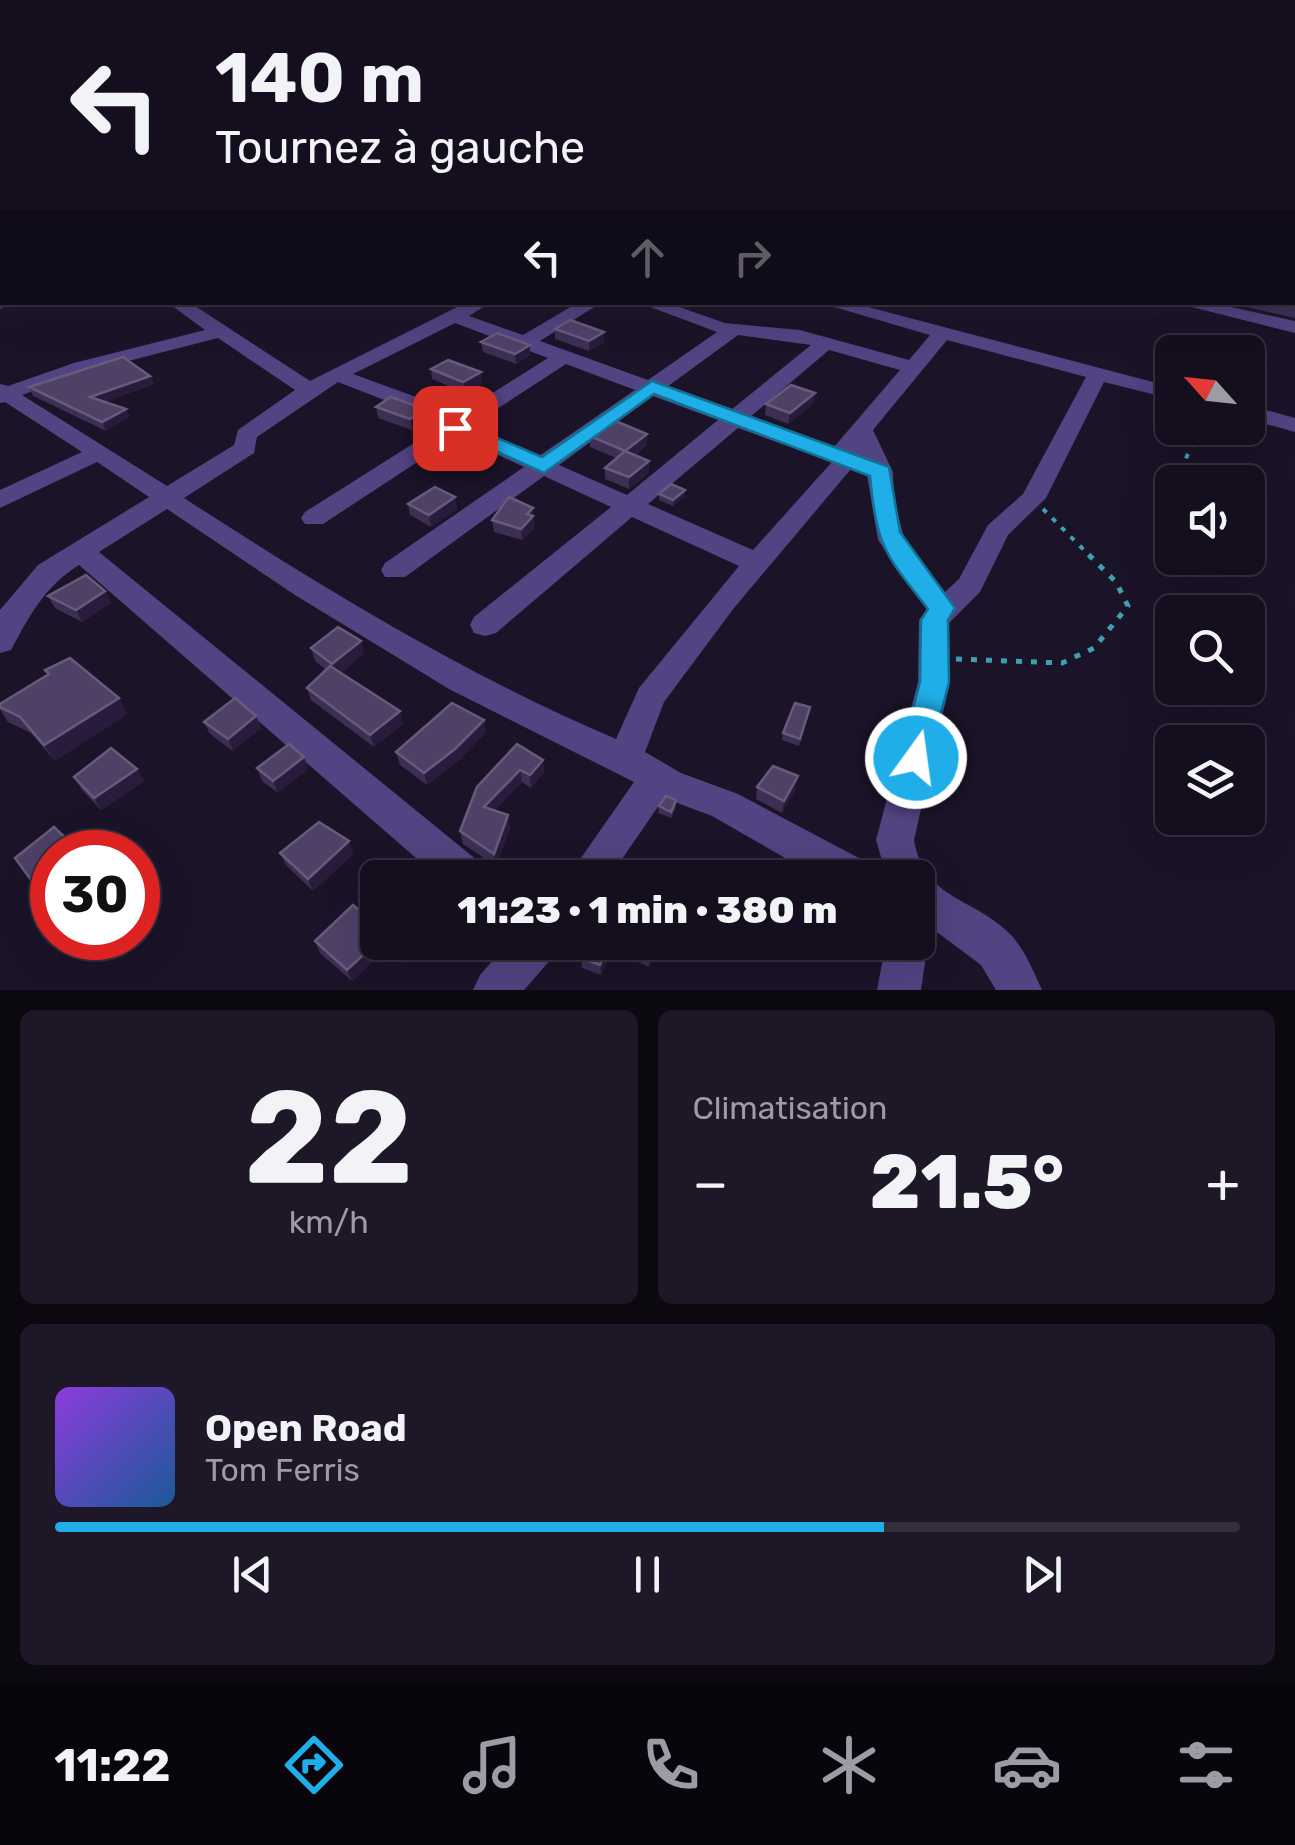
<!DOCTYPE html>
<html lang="fr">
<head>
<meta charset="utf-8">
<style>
  :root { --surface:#140e1e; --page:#1d1727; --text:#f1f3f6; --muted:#9d9ca4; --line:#332e3c; --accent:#1faee7 }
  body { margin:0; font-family:Rubik,sans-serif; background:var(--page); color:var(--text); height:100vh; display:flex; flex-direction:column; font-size:38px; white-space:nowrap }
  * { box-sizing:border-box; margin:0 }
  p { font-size:32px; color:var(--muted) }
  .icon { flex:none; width:55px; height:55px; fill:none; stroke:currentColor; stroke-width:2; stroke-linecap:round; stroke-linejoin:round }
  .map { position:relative; height:990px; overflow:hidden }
  .drawer { display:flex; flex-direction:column; gap:20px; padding:20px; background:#0b0810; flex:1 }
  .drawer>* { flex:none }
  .top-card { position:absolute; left:0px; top:0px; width:1295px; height:305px; box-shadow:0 10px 40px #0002,0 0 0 2px var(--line); background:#140e1e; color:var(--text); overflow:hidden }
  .needle { width:65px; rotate:297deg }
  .fabs { position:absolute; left:1155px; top:335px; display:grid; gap:20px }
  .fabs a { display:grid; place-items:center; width:110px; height:110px; border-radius:15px; background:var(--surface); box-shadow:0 10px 40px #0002,0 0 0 2px var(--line); font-size:50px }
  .speed { position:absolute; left:30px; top:830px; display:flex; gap:20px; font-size:50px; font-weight:700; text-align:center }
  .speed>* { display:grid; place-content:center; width:130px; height:130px; border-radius:50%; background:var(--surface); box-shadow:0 10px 40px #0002,0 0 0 2px var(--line); line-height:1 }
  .speed .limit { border:15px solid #d22; background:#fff; color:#111 }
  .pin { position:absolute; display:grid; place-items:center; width:85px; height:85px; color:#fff; margin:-42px; border-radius:20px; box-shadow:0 5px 15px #0006 }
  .me { position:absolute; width:110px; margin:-55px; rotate:14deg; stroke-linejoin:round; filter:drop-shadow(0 0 8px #0008) }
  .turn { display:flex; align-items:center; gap:35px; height:210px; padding:0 50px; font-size:45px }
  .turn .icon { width:130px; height:130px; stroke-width:2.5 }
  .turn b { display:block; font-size:70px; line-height:85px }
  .lanes { display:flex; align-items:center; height:95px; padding:0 50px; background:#0003; justify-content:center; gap:50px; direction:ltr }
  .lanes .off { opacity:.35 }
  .big { font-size:75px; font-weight:800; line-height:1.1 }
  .drawer .card { flex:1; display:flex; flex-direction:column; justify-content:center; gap:15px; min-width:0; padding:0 35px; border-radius:15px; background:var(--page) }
  .drawer .dial { align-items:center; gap:0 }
  .dial b { font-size:130px; line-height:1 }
  .song { display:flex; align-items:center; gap:30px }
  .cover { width:120px; height:120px; border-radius:15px; background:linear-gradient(135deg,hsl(270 70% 55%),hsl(210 70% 35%)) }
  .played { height:10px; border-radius:5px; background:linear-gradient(90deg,var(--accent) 70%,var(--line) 70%) }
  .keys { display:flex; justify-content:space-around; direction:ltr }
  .heat { display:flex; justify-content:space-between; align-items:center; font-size:55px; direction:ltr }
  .drawer .tiles { flex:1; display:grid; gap:20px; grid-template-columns:1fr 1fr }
  .card:last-child { grid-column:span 2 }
  .trip { position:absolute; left:360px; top:860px; width:575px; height:100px; border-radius:15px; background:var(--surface); box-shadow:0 10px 40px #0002,0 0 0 2px var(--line); font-weight:800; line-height:100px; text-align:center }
  .tab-bar { display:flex; height:160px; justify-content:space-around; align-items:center; background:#08060c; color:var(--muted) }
  .tab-bar .icon { width:70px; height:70px }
  .tab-bar .current { color:var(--accent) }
  .tab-bar b { font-size:45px; color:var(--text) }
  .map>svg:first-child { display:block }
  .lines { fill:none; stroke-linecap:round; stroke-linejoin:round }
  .path-far1 { stroke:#3ea1b0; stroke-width:4; stroke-dasharray:5 8; stroke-linecap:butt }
  .path { stroke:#3ea1b0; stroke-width:5; stroke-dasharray:6 9; stroke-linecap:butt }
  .minor { fill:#524382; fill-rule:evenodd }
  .wall { fill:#3d2e54 }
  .shaded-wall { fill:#281b3b }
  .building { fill:#4f4166; stroke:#675a7d; stroke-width:2.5 }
  .route { fill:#1faee7; stroke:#147196; stroke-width:2.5 }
</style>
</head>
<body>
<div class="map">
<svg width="1295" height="990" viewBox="0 0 1295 990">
  <rect width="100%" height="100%" fill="#1b1328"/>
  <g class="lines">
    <g class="path-far1">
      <polyline points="1175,482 1200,428"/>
      <polyline points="1167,500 1172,489"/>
      <polyline points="1043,509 1090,556"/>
    </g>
    <polyline class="path" points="956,659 1062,663 1094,648 1128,606 1116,582 1088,554"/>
    <g class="minor">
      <polygon points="0,297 2,302 12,302 0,309"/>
      <path d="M167,302h22l121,79 157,-79h24l-22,14 54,19 56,-33h23l-62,39 108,39 69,-48 -80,-30h28l60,21 75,7 109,30 21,-25 -113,-33h32l323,85v12l-68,-17 -58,116 -38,37 -28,57 -31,31 1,59 -36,158c10,60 60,57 97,95 13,14 23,37 31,55h-46l-15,-25 -63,-47v-40h-31l-11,-38 42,-158 1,-62 8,-11 -49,-69 -11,-65 -16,-6 -117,139 -70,94 -19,50 36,21 57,21 134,71 5,13h-57l-108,-62 -48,-18 -55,80h-42l67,-96 -185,-93 -154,-94 -128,-86 -68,43 384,313 5,13h-49l-360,-313c-35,22 -49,50 -68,85l-11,3v-43l38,-45 111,-68 -52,-35 -97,46v-18l82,-38 -77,-50 -5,1v-19l8,2 66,-23 131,-33zM455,323l93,35 -92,58 -7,-7 -96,-35zM738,335l73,10 -80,65 -64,-23zM218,338l77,52 -57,40 -4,15 -67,41 -145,-91 67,-24zM947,340l139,37 -63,117 -35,31 -29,54 -14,13 -40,-52 -11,-38 -1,-30 -20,-42zM829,350l71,20 -66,77 -84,-30zM566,364l69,26 -96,66 -68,-30zM338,382l95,37 8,7 -136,86 -4,6 4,6h18l134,-88 67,31 -139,96 -4,7 4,7h20l139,-101 67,31 -137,110 -4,8 4,8 11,3 11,-3 136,-116 107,49 -100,122 -23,51c-153,-65 -293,-151 -432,-241l70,-45 3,-16zM653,396l65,24 -91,75 -68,-30zM738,428l94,34 -79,88 -105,-46z"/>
      <polygon points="1172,302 1208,302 1295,321 1295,333"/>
      <polygon points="1248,405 1295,418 1295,432 1248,419"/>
      <polygon points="918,926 928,942 921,990 877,990 886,942 918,942"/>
      <polygon points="509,942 559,942 553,957 524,990 473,990 480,975"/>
    </g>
  </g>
  <g class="wall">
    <polygon points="1238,302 1280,302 1295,306 1295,318 1238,305"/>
    <polygon points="555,329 604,342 589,351 555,339"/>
    <polygon points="481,342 530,345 530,355 516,364 483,352"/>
    <polygon points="431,369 481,372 482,383 465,393 432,379"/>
    <polygon points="150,376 154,384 104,402 126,409 129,417 106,431 33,396 29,387"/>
    <polygon points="815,393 814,403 788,424 765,415 766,404"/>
    <polygon points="376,407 426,420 412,430 378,418"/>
    <polygon points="590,436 647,445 635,455 649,472 629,489 605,479 605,468 616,458 590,447"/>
    <polygon points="659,494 685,496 673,506 659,500"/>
    <polygon points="455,497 457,509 431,527 410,515 408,504"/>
    <polygon points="534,519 534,528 522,540 494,532 492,520"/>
    <polygon points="105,591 111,603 82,622 55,608 48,596"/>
    <polygon points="311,648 364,653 341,673 400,711 403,724 374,747 311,700 307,688 326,670 315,661"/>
    <polygon points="45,670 119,698 127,714 55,761 31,733 8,722 0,709 0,704 48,675"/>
    <polygon points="809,713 799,746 782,740 783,733"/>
    <polygon points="256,716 261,728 233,751 210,734 204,722"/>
    <polygon points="484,720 486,732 458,761 427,785 400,765 396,752"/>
    <polygon points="543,760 544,772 531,788 522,782 494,811 510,828 496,866 463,844 460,831 477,787"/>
    <polygon points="257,768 308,769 278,793 262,781"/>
    <polygon points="137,769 144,781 101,810 82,790 74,777"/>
    <polygon points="757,787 796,788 782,813 756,799"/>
    <polygon points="676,800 676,807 671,818 658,813 659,806"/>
    <polygon points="349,841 353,854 313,891 286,865 280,853"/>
    <polygon points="315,941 388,942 389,945 352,981 320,953"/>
    <polygon points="588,942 660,942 649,967 613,950 601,975 582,968 581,958"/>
  </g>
  <g class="shaded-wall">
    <polygon points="604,332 604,342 589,351 589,341"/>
    <polygon points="530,345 530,355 516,364 515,354"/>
    <polygon points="481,372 482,383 465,393 463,382"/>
    <polygon points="150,376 154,384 93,406 90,397"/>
    <polygon points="815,393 814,403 788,424 790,413"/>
    <polygon points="126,409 129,417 106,431 102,422"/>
    <polygon points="424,409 426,420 412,430 410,419"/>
    <polygon points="647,434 647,445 625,462 625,451"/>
    <polygon points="649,461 649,472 629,489 629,477"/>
    <polygon points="685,490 685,496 673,506 673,500"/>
    <polygon points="455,497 457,509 431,527 429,515"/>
    <polygon points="533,508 534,528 522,540 521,529 527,514"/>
    <polygon points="105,591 111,603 82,622 76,610"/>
    <polygon points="361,641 364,653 336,677 332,664"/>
    <polygon points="119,698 127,714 55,761 44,745"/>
    <polygon points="400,711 403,724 374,747 370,735"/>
    <polygon points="256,716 261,728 233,751 228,739"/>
    <polygon points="484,720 486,732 458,761 427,785 424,773"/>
    <polygon points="304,757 308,769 278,793 273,781"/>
    <polygon points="543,760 544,772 531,788 530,775"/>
    <polygon points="137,769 144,781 101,810 94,798"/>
    <polygon points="520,770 522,782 486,820 484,807"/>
    <polygon points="798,776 796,788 782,813 784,801"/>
    <polygon points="508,815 510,828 496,866 494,854"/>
    <polygon points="349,841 353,854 313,891 308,879"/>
    <polygon points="52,870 52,889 43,896 34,884"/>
    <polygon points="378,941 378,942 388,942 389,945 352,981 347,970"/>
    <polygon points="610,942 612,942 613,950 601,975 600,965"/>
    <polygon points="655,942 660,942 649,967 649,956"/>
  </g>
  <g class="building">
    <polygon points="0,186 2,186 2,208 0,203"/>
    <polygon points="1292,241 1295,242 1295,284 1292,285"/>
    <polygon points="1292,296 1295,298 1295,306 1280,302 1292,302"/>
    <polygon points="570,320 604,332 589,341 555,329"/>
    <polygon points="497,333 530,345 515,354 481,342"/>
    <polygon points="123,357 150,376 90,397 126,409 102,422 29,387"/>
    <polygon points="448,360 481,372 463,382 431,369"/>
    <polygon points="791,385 815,393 790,413 766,404"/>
    <polygon points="391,397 424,409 410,419 376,407"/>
    <polygon points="613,420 647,434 625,451 590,436"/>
    <polygon points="625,451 649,461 629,477 605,468"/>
    <polygon points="671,484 685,490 673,500 659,494"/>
    <polygon points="435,487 455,497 429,515 408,504"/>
    <polygon points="509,497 533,508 527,514 533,516 521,529 492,520"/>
    <polygon points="86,575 105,591 76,610 48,596"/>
    <polygon points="338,627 361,641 332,664 311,648"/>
    <polygon points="70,658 119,698 44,745 20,717 0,707 0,704 49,674 45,670"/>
    <polygon points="330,666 400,711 370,735 307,688"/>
    <polygon points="235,698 256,716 228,739 204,722"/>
    <polygon points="452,703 484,720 455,749 424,773 396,752"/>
    <polygon points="795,703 810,707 800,739 783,733"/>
    <polygon points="289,744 304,757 273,781 257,768"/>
    <polygon points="517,744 543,760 530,775 520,770 484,807 508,815 494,854 460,831 477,787"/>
    <polygon points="111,748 137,769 94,798 74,777"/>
    <polygon points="773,766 798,776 784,801 757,787"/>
    <polygon points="666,796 676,800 671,812 659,806"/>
    <polygon points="319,822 349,841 308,879 280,853"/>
    <polygon points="54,827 78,850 75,852 52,852 52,870 34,884 15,858"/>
    <polygon points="353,905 378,927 378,941 347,970 315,941"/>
    <polygon points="588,942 610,942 600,965 581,958"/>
    <polygon points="620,942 655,942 649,956"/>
  </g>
  <linearGradient id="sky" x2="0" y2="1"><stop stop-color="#0f0a16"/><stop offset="0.57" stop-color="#393953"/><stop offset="1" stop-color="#393953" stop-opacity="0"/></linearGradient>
  <rect width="1295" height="325" fill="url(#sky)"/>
  <path class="route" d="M652,381l237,86 11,65 55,76 -7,12 1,62 -22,85 -11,4 -11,-4 -5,-9 20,-76 1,-62 7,-11c-44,-56 -51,-62 -58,-133l-216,-82 -110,79 -99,-45 17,-5 80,34z"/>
</svg>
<div class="fabs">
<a><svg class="needle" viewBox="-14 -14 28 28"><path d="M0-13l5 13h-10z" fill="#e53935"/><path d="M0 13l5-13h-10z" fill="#9d9ca4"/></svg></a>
<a><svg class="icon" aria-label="sound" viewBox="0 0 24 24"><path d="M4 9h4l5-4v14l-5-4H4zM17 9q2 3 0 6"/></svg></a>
<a><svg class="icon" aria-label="search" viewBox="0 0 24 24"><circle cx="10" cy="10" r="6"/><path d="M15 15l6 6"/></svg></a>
<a><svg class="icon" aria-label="layers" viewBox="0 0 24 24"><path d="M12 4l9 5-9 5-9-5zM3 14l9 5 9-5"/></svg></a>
</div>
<div class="speed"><div class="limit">30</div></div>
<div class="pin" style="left:455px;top:428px;background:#d93025"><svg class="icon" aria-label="arrive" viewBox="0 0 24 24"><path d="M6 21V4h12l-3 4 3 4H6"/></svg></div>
<svg class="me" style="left:916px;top:758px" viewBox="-20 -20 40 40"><circle r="17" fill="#1faee7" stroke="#fff" stroke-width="3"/><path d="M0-11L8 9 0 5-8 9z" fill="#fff"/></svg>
<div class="trip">11:23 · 1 min · 380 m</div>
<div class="top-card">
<div class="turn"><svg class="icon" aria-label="left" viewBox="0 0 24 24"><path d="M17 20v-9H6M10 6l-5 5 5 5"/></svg><div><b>140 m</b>Tournez à gauche</div></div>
<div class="lanes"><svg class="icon" aria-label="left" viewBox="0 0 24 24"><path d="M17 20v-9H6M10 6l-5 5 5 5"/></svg><svg class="icon off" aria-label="ahead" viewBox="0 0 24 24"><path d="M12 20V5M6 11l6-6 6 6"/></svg><svg class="icon off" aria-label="right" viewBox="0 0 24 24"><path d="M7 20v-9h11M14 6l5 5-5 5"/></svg></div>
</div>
</div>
<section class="drawer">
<div class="tiles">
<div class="card dial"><b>22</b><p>km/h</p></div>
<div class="card"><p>Climatisation</p>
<div class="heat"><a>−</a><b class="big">21.5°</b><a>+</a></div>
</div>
<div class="card">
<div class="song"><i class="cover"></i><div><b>Open Road</b><p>Tom Ferris</p></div></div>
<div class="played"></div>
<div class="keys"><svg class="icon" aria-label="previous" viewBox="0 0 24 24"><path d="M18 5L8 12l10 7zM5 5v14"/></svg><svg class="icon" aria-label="pause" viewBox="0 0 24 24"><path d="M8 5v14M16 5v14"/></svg><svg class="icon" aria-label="next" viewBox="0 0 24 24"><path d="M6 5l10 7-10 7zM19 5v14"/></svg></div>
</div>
</div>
</section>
<nav class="tab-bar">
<b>11:22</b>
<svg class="icon current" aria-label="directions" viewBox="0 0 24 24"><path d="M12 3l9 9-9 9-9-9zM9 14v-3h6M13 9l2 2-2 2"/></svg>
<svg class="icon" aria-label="music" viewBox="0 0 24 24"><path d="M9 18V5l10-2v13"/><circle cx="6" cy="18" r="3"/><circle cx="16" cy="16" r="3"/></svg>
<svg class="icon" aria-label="phone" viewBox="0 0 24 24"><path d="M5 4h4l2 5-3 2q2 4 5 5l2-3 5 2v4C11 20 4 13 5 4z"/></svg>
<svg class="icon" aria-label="climate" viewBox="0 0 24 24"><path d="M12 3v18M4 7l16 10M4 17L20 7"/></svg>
<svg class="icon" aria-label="car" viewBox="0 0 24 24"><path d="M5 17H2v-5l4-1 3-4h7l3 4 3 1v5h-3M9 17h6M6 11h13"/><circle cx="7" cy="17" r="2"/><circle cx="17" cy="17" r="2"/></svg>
<svg class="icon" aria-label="filters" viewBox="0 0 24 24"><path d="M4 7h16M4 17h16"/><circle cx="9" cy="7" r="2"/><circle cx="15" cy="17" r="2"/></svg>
</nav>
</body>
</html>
